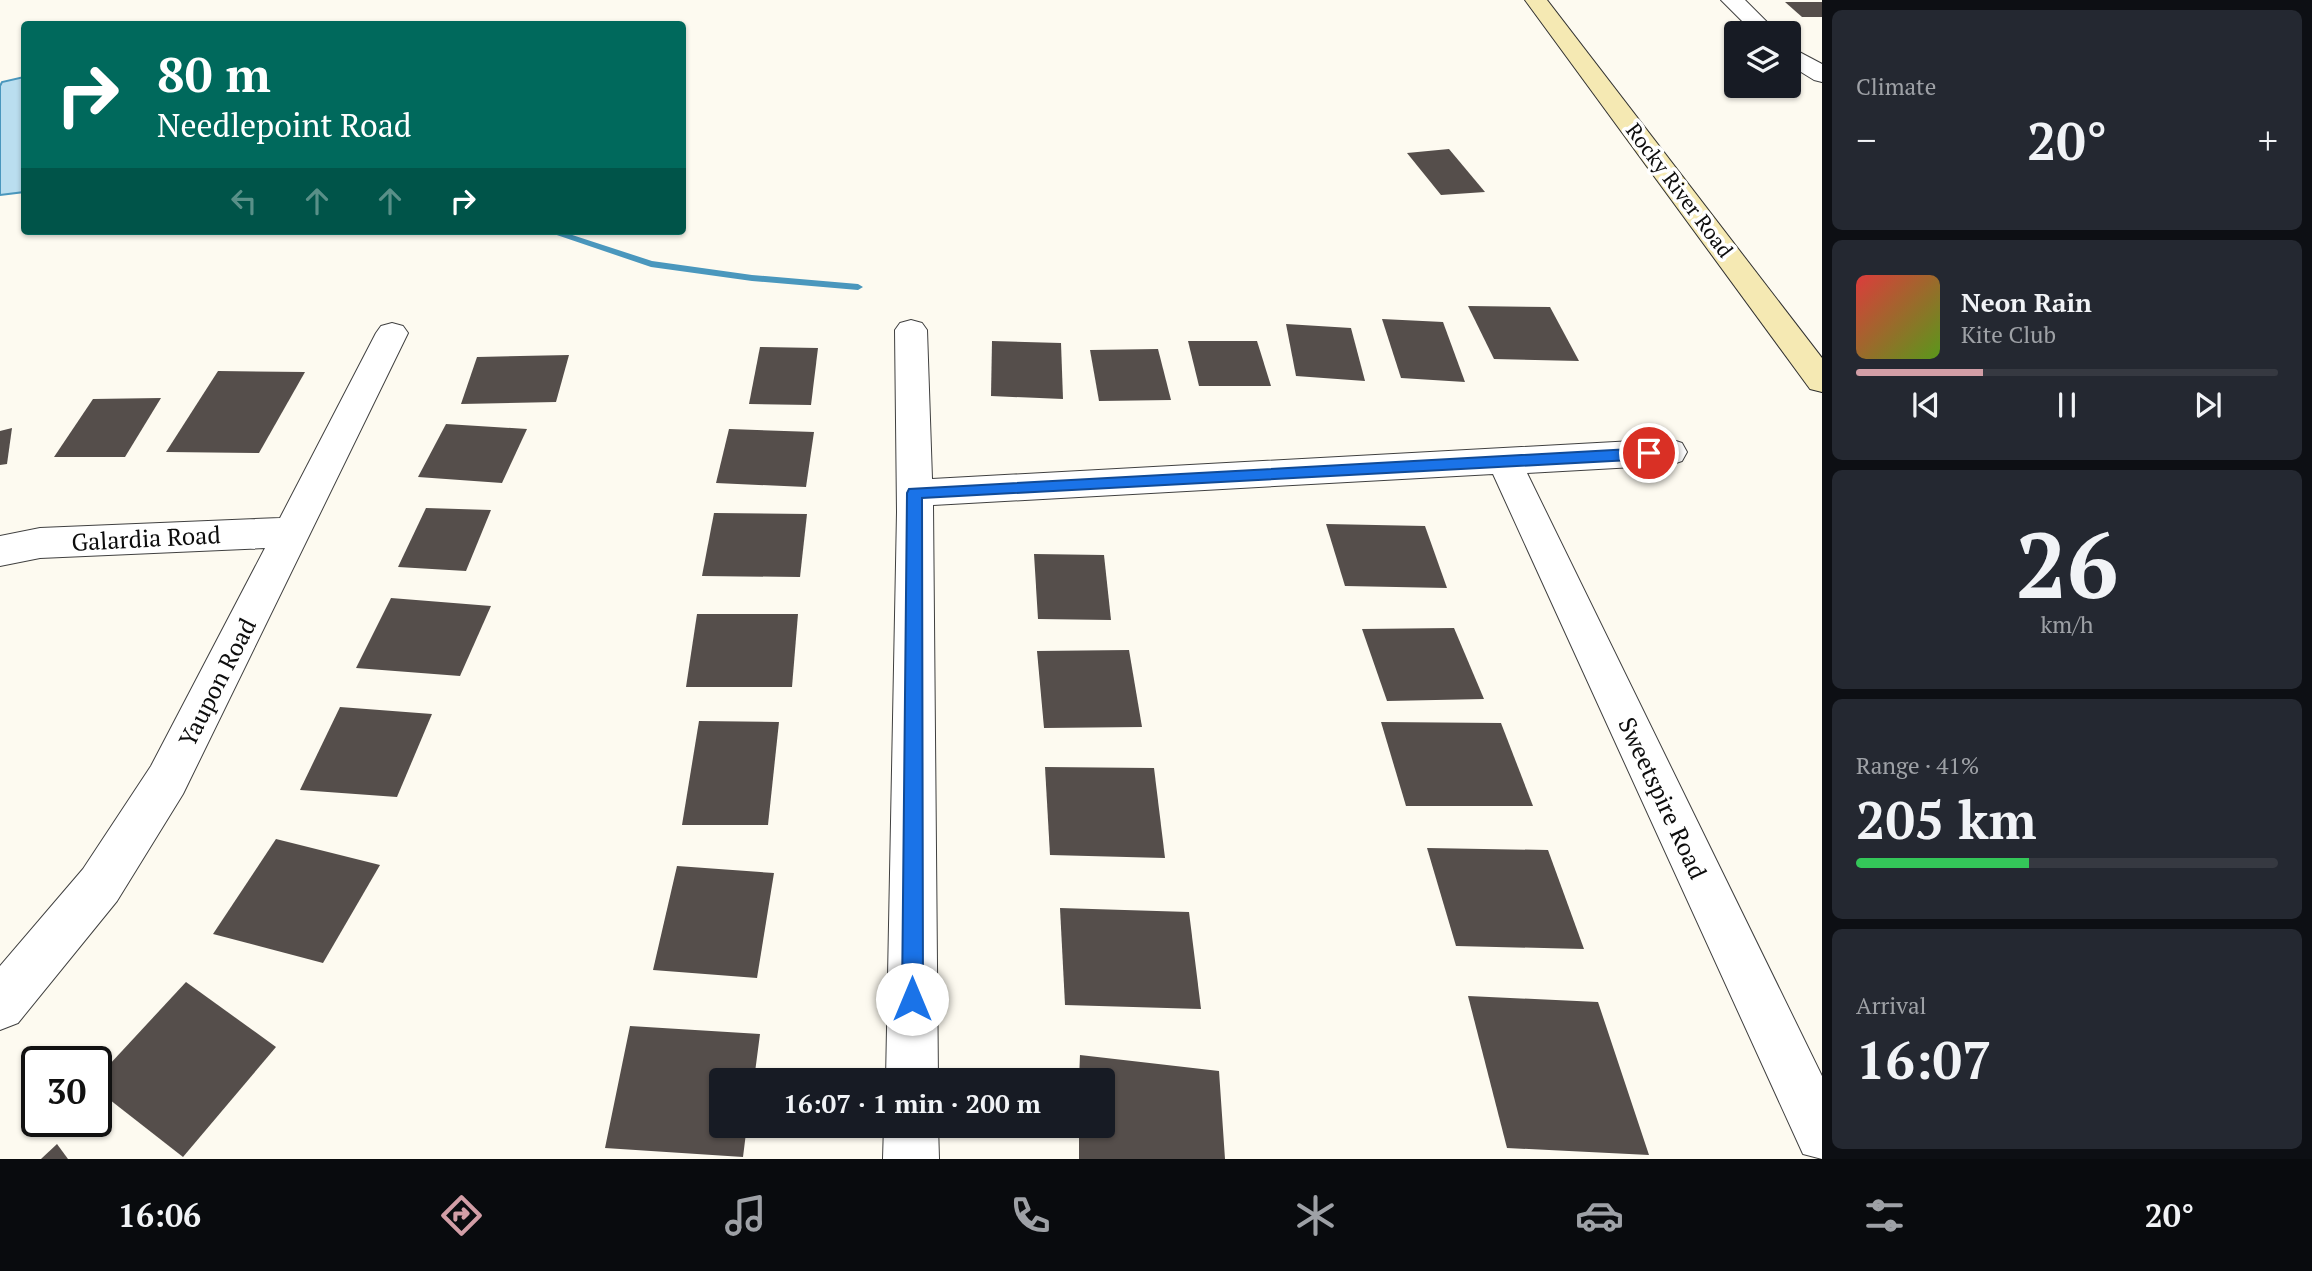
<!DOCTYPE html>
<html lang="en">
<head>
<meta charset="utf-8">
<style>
  :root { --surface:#171b24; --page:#242831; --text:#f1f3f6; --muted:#9ea1a6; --line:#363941; --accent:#d29ea6 }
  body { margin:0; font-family:"PT Serif",serif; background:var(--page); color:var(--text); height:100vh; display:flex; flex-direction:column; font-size:26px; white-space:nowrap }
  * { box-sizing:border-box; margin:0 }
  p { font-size:23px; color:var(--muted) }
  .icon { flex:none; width:38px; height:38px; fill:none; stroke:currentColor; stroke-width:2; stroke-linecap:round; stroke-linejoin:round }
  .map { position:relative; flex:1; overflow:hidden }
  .panel { display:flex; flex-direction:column; gap:10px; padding:10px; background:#0d0f14; width:490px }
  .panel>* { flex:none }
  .hud { position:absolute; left:21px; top:21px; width:665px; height:214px; border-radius:7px; box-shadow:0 2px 5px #0004; background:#00695c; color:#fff; overflow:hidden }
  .buttons { position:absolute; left:1724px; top:21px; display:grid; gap:14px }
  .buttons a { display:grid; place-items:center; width:77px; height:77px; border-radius:7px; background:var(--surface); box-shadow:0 2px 5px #0004; font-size:35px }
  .speed { position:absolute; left:21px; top:1046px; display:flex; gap:14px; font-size:35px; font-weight:700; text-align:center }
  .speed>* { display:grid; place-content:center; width:91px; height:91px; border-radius:50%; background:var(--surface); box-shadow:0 2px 5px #0004; line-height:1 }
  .speed .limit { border:4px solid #111; border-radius:10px; background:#fff; color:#111 }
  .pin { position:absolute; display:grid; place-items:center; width:60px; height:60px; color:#fff; margin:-30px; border:4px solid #fff; border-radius:50%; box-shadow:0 2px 7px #0007 }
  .me { position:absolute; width:77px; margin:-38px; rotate:0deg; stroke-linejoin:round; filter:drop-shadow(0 0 5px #0008) }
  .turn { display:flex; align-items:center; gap:24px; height:147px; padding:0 21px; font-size:32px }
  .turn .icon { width:91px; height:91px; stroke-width:2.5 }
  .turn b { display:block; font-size:49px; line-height:60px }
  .lanes { display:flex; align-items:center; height:66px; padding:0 21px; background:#0003; justify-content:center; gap:35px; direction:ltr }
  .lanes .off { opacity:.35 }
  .big { font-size:52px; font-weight:700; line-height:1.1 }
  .panel .card { flex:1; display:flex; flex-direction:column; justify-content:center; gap:10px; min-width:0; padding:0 24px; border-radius:10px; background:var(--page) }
  .panel .dial { align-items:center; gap:0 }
  .dial b { font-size:91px; line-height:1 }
  .song { display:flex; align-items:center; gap:21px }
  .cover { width:84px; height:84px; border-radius:10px; background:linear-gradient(135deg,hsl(0 70% 55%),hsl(90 70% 35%)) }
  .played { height:7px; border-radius:4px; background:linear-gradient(90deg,var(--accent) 30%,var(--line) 30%) }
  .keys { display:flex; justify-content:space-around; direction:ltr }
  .heat { display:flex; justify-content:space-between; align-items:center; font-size:38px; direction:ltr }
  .charge { height:10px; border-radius:5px; background:linear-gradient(90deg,#34c759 41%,var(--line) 0) }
  .trip { position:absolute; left:709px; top:1068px; width:406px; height:70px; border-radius:7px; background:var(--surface); box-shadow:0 2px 5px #0004; font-weight:700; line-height:70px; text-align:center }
  .dock { display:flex; height:112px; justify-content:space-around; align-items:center; background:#090b0e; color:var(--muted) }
  .dock .icon { width:49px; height:49px }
  .dock .active { color:var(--accent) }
  .dock b { font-size:32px; color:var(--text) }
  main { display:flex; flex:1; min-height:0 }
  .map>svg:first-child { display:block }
  .water { fill:#badeef; stroke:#4a97bd; stroke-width:2 }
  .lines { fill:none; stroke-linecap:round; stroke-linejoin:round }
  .stream { fill:#4a97bd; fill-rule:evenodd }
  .building { fill:#554e4b }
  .street-casing { stroke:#404040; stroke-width:2 }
  .secondary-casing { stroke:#2f2f2f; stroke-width:2 }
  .street { fill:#fff; fill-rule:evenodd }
  .secondary { fill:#f5e9b3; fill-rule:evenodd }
  .route { fill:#1a73e8; stroke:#114b97; stroke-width:2 }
  .labels { text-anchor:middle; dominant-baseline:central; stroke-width:7; stroke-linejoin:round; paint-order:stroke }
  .far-street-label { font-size:21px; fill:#0d0d0d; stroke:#fff }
  .street-label { font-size:24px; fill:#0d0d0d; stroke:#fff }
</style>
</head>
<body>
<main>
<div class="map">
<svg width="1822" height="1159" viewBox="0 0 1822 1159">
  <rect width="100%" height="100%" fill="#fdfaf0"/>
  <polygon class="water" points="24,77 24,192 0,195 0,86 2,82"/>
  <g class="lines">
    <polygon class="stream" points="545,231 560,231 652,261 752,275 858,284 863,287 858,290 752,281 651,267"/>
  </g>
  <g class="building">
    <polygon points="1785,2 1822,2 1822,17 1802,17"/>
    <polygon points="1449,149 1485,192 1441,195 1407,153"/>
    <polygon points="1468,306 1550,307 1579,361 1494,359"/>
    <polygon points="1382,319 1443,322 1465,382 1401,378"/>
    <polygon points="1286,324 1351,328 1365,381 1296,376"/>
    <polygon points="992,341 1061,343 1063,399 991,396"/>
    <polygon points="1188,341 1257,341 1271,386 1199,386"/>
    <polygon points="760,347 818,348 811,405 749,404"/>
    <polygon points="1158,349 1171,400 1099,401 1090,350"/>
    <polygon points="569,355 556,402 461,404 477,357"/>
    <polygon points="218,371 305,372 259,453 166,452"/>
    <polygon points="161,398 125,457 54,457 93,399"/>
    <polygon points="446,424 527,429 502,483 418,477"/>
    <polygon points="12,428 7,464 0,465 0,431"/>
    <polygon points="729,429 814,432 806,487 716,483"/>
    <polygon points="426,508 491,510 466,571 398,567"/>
    <polygon points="714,513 807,514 800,577 702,576"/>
    <polygon points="1326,524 1425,526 1447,588 1345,586"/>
    <polygon points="1034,554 1104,555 1111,620 1038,619"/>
    <polygon points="391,598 491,606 460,676 356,668"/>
    <polygon points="697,614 798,614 792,687 686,687"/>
    <polygon points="1454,628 1484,699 1387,701 1362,629"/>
    <polygon points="1129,650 1142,727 1044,728 1037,651"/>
    <polygon points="340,707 432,714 397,797 300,790"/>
    <polygon points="699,721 779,722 768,825 682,825"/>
    <polygon points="1381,722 1501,723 1533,806 1406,806"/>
    <polygon points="1045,767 1154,768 1165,858 1050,855"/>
    <polygon points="276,839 380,865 323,963 213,934"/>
    <polygon points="1427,848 1548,850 1584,949 1456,946"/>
    <polygon points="677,866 774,873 757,978 653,970"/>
    <polygon points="1060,908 1189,912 1201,1009 1065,1005"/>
    <polygon points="186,982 276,1047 183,1157 96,1089 96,1079"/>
    <polygon points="1468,996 1598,1002 1649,1155 1507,1148"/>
    <polygon points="630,1026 760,1034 754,1080 721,1080 721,1125 747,1125 743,1157 605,1148"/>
    <polygon points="1080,1055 1219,1071 1225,1159 1079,1159 1079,1125 1102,1125 1102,1080 1079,1080"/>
    <polygon points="57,1144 68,1159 41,1159"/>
  </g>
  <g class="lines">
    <g class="street-casing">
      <g id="street">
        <polygon points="1721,0 1745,0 1778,33 1754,33"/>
        <polygon points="1788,46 1822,64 1822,82 1814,80 1788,64"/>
        <polygon points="911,320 922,323 927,330 932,479 1670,439 1682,443 1687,452 1682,461 1670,465 1527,473 1822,1076 1822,1159 1803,1154 1493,474 933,505 938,1080 886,1080 897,512 895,330 900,323"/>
        <polygon points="392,323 403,326 408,333 183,794 117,901 18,1023 0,1030 0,966 83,869 151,766 265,548 40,558 0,566 0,536 40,528 280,518 376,333 381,326"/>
        <polygon points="884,1125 938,1125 939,1159 883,1159"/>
      </g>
    </g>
    <g class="secondary-casing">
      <polygon id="secondary" points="1525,0 1547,0 1822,358 1822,392 1810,389"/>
    </g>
    <use href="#street" class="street"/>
    <use href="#secondary" class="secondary"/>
  </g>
  <polygon class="route" points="1649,448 1657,453 1649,459 922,498 923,999 919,1006 912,1009 905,1006 902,999 907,493 909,489"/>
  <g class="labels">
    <g class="far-street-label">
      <text transform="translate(1680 190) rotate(53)">Rocky River Road</text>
    </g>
    <g class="street-label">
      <text transform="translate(146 538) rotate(-3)">Galardia Road</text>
      <text transform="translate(217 682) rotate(-63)">Yaupon Road</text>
      <text transform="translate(1663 798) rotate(65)">Sweetspire Road</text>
    </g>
  </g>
</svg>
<div class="buttons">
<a><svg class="icon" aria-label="layers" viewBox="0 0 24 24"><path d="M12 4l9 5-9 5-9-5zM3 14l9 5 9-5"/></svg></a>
</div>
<div class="speed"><div class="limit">30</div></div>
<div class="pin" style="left:1649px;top:453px;background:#d93025"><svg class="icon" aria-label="arrive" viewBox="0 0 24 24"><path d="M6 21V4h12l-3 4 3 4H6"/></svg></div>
<svg class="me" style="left:912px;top:999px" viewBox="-20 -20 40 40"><circle r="19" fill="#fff"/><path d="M0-13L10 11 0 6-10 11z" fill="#1a73e8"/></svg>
<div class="trip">16:07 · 1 min · 200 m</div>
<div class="hud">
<div class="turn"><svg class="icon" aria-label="right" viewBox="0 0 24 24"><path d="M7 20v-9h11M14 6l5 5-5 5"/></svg><div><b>80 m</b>Needlepoint Road</div></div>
<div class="lanes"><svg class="icon off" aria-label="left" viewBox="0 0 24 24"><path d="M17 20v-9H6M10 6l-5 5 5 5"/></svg><svg class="icon off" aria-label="ahead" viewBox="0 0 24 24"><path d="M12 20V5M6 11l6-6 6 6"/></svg><svg class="icon off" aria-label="ahead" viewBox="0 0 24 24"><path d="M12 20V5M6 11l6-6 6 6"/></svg><svg class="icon" aria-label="right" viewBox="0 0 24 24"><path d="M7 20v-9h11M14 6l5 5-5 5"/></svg></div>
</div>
</div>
<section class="panel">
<div class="card"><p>Climate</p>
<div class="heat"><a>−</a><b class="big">20°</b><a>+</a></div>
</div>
<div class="card">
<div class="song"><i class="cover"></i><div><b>Neon Rain</b><p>Kite Club</p></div></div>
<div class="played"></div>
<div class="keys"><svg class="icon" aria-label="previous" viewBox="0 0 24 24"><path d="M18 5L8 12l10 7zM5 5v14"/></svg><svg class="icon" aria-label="pause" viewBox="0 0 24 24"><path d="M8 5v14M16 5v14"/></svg><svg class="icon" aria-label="next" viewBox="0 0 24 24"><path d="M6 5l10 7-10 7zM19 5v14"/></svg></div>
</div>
<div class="card dial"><b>26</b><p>km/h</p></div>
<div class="card"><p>Range · 41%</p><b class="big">205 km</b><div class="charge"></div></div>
<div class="card"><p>Arrival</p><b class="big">16:07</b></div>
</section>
</main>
<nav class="dock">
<b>16:06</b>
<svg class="icon active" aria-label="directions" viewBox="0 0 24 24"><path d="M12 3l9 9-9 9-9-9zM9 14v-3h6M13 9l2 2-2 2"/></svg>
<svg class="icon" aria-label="music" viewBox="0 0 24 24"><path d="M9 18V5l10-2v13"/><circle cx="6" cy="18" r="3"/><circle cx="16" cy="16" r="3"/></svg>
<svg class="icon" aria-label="phone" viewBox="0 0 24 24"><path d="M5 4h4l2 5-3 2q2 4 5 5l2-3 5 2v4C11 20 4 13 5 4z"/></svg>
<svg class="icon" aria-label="climate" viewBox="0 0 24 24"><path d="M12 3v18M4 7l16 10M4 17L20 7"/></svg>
<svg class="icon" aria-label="car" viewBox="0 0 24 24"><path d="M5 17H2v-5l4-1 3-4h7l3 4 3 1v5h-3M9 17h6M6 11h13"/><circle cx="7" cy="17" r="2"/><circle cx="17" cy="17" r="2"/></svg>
<svg class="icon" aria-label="filters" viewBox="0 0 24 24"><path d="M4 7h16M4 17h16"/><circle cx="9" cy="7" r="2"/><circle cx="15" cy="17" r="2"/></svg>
<b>20°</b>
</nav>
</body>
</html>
